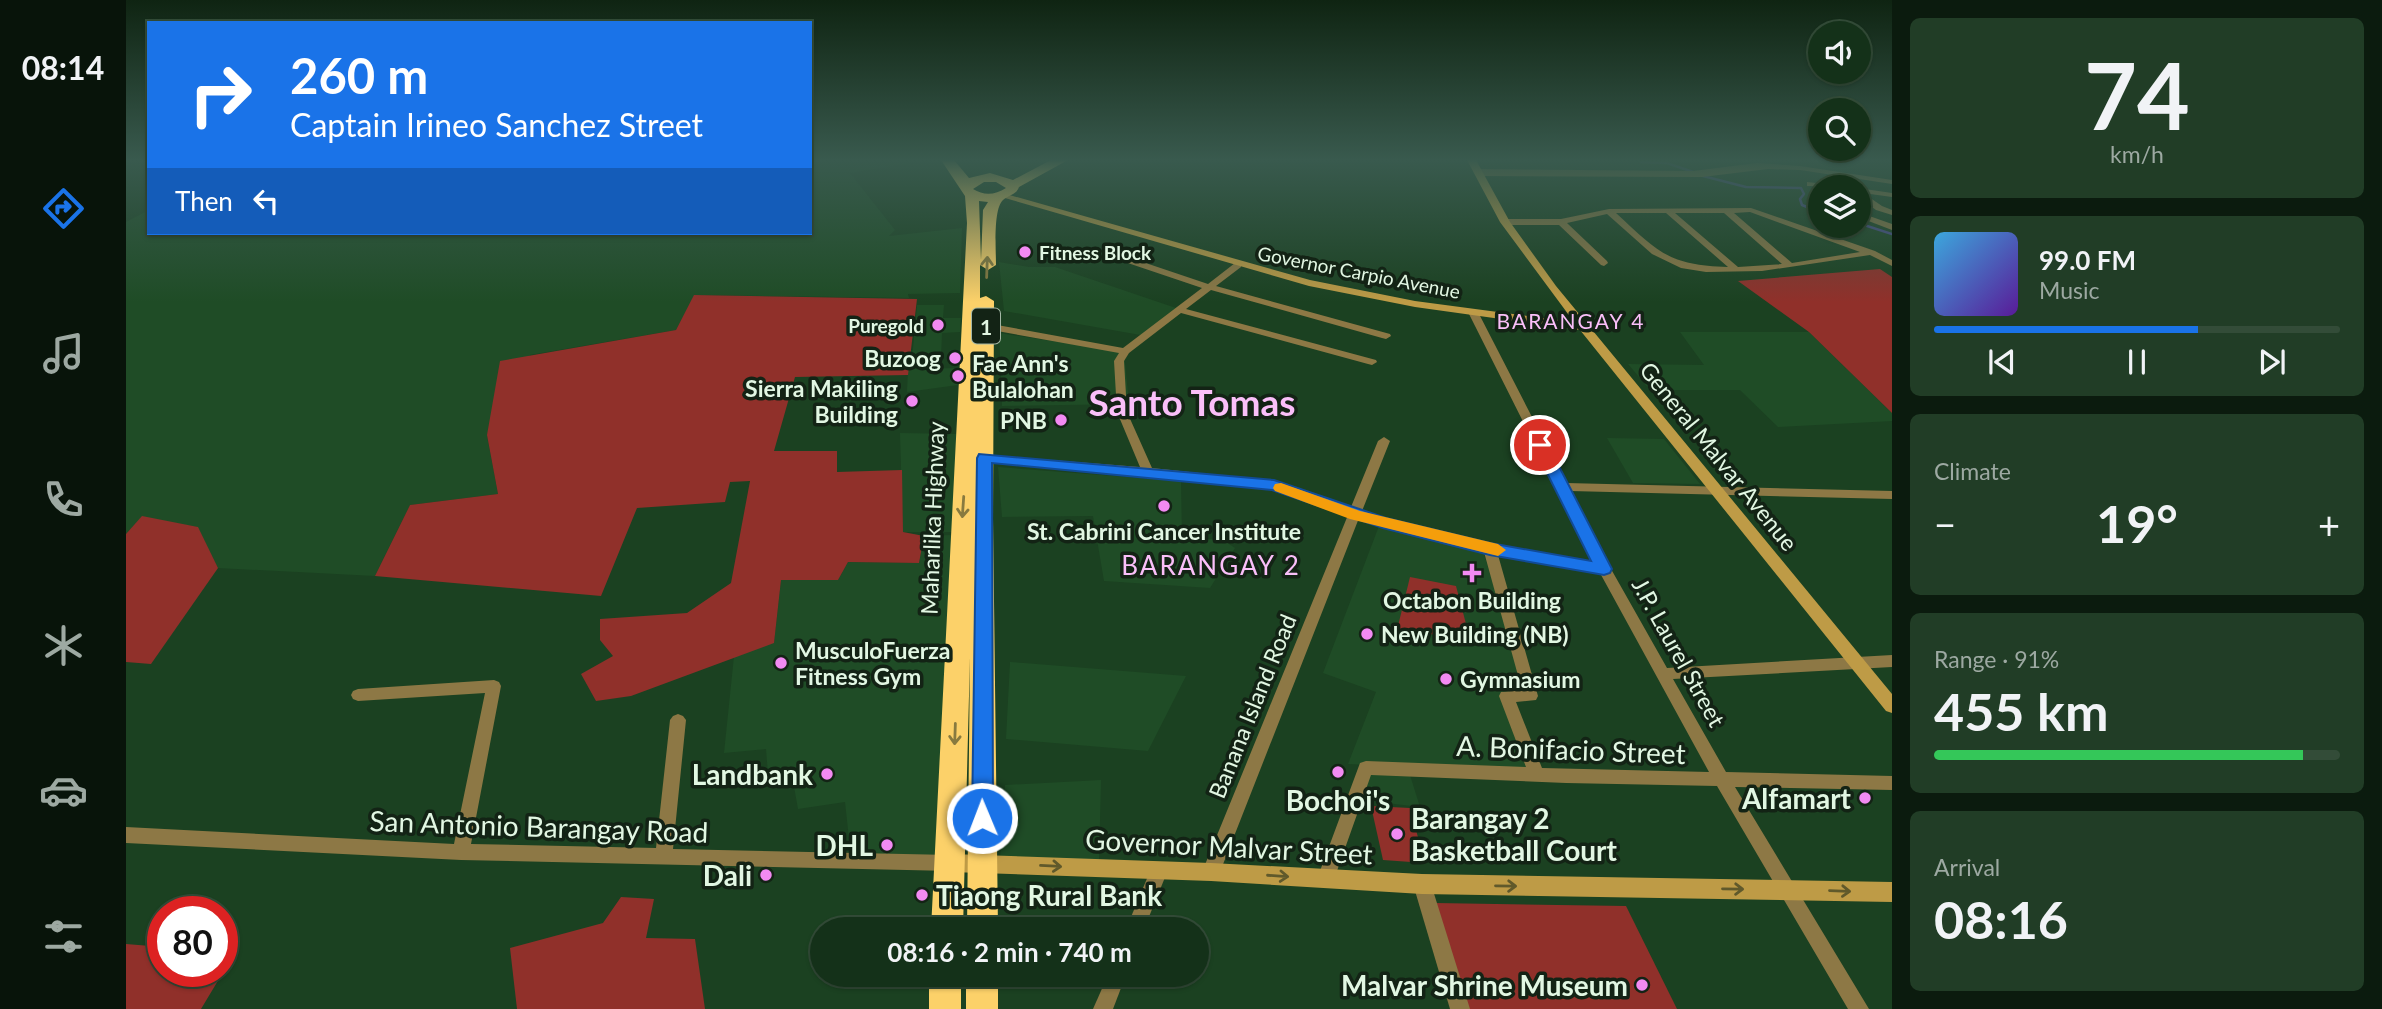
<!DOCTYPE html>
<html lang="en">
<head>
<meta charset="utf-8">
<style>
  :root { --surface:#143119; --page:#213d26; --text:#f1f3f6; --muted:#9da9a2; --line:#334c38; --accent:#1a73e8 }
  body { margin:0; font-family:Lato,sans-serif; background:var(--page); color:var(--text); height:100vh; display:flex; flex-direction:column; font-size:26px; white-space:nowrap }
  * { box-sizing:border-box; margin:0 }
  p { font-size:23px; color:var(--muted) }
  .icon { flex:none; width:38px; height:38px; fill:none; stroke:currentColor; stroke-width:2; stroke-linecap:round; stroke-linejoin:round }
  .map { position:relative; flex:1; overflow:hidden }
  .details { display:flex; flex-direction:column; gap:18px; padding:18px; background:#0b1b0e; width:490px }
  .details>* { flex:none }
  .banner { position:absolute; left:21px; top:21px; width:665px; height:214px; border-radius:0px; box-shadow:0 2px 5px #0004,0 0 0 2px var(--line); background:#1a73e8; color:#fff; overflow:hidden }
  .fabs { position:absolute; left:1682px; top:21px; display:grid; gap:14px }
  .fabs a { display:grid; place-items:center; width:63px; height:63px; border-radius:50%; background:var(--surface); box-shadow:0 2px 5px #0004,0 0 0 2px var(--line); font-size:35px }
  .speed { position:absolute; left:21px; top:896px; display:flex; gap:14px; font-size:35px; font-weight:700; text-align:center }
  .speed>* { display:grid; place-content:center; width:91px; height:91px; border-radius:50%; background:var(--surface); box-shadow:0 2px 5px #0004,0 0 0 2px var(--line); line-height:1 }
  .speed .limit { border:10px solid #d22; background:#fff; color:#111 }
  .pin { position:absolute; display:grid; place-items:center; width:60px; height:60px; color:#fff; margin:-30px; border:4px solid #fff; border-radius:50%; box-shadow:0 2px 7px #0007 }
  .me { position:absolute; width:77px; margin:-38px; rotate:359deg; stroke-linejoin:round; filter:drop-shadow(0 0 5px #0008) }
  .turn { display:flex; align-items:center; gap:24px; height:147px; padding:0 28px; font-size:32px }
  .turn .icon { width:91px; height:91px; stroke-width:2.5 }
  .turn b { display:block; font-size:49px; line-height:60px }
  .then { display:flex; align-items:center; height:66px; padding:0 28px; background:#0003; gap:14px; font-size:26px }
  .big { font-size:52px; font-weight:700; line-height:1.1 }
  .details .widget { flex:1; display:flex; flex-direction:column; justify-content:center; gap:10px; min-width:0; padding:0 24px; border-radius:10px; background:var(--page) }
  .details .dial { align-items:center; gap:0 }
  .dial b { font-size:91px; line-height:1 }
  .song { display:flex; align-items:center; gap:21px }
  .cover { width:84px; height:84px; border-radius:10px; background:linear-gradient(135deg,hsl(200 70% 55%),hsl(270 70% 35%)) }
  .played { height:7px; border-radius:4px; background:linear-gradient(90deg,var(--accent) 65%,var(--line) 65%) }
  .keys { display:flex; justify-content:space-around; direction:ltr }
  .heat { display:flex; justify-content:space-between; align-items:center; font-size:38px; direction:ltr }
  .charge { height:10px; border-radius:5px; background:linear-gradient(90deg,#34c759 91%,var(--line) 0) }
  .trip { position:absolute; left:684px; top:917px; width:399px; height:70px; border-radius:35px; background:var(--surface); box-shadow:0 2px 5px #0004,0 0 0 2px var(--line); font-weight:700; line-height:70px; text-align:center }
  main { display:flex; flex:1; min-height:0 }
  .tab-bar { display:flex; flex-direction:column; width:126px; justify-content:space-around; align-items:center; background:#08140a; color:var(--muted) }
  .tab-bar .icon { width:49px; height:49px }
  .tab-bar .on { color:var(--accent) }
  .tab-bar b { font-size:32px; color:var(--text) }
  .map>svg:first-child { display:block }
  .built { fill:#1f4c26 }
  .green { fill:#90302a }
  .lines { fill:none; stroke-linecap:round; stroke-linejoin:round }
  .stream { stroke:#494a8f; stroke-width:2.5 }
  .street { fill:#8d7845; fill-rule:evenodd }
  .secondary { fill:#be9b46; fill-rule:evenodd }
  .highway { fill:#fcd169; fill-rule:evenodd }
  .oneway { stroke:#887a3f }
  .oneway2 { stroke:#60592b }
  .route { fill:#1a73e8; stroke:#114b97; stroke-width:2 }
  .slow { fill:#f59e0b }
  .poi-dot { fill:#f28af2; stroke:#132315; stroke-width:2.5 }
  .labels { text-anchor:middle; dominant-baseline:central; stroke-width:7; stroke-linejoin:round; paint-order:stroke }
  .far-poi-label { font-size:19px; font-weight:bold; fill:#e2f7e3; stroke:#132315; text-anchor:start }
  .far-street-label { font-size:19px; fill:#e2f7e3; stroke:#132315 }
  .far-quarter-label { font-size:21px; letter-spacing:2px; fill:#fabff9; stroke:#132315 }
  .shield { fill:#132315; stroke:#a4b7a5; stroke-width:2 }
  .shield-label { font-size:21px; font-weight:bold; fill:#e2f7e3 }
  .poi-label { font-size:23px; font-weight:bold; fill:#e2f7e3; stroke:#132315; text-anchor:start }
  .street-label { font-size:23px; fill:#e2f7e3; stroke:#132315 }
  .quarter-label { font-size:26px; letter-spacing:2px; fill:#fabff9; stroke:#132315 }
  .near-street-label { font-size:28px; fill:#e2f7e3; stroke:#132315 }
  .near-poi-label { font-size:28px; font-weight:bold; fill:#e2f7e3; stroke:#132315; text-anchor:end }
  .town-label { font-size:37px; font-weight:bold; fill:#fabff9; stroke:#132315 }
</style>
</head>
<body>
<main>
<nav class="tab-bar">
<b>08:14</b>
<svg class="icon on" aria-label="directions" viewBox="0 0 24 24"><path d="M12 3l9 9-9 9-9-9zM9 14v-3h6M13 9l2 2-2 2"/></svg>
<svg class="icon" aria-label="music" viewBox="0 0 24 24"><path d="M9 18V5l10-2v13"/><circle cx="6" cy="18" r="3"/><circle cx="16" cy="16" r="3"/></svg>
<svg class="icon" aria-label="phone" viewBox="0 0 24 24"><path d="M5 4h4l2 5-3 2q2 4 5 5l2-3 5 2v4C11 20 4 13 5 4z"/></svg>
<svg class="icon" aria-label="climate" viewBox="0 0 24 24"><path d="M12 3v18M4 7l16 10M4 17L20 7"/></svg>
<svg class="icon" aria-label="car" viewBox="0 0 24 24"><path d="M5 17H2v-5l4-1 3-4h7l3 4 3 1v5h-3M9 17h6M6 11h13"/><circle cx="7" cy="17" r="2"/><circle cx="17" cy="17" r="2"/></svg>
<svg class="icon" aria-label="filters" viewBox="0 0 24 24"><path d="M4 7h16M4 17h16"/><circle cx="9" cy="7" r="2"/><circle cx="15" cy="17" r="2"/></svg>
</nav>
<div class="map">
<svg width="1766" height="1009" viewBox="0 0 1766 1009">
  <rect width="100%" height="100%" fill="#1b4121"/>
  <g class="built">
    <polygon points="684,160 805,160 724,173 769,230 763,236 836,228 834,293 782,294 783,298 569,295 550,330 404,355 361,435 372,494 284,505 249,576 92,568 71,527 16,517 0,534 0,222 23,210 23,233 684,233"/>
    <polygon points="873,262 903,267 929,267 1053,309 1020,336 878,311"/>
    <polygon points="791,305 818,305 817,318 835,318 834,332 816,333 815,358 786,359"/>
    <polygon points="1554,332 1683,332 1766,413 1766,421 1652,427 1614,390 1524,390 1502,364 1578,365"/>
    <polygon points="873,333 998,352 1003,404 876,406"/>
    <polygon points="832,368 832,385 781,392 782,369"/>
    <polygon points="774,433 831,434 829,532 777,532"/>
    <polygon points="1481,438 1538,439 1574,484 1507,483"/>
    <polygon points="872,467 1055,481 1056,537 1097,540 1109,548 1084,588 978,581 967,516 876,517"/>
    <polygon points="1253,526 1357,551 1403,694 1378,694 1406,772 1222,764 1250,692 1197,673"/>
    <polygon points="827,535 811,856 725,857 719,802 672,809 665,770 642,774 640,749 598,753 608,656 648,642 655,580 712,580 722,562 793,563 798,536"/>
    <polygon points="884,662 898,663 1060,676 1022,751 880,739"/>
    <polygon points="1243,773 1284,775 1294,807 1235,800"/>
    <polygon points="975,780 973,863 874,858 879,785"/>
  </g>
  <g class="green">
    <polygon points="1754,269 1766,277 1766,413 1683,332 1612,281"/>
    <polygon points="568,295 791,299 782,375 669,377 648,451 711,451 711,472 776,470 777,532 798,536 793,563 722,562 712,580 655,580 648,643 505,696 470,701 455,674 487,656 474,640 474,619 561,613 605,583 624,481 604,482 599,502 511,508 475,596 249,576 284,505 372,494 361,435 374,361 550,330"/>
    <polygon points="16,516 72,527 92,568 25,664 0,662 0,534"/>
    <polygon points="1284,577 1330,586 1344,639 1271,630"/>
    <polygon points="1245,806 1284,808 1299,863 1257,860"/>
    <polygon points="495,897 528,899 520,938 569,939 579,1009 391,1009 384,948 477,923"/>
    <polygon points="1309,903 1500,906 1551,1009 1340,1009"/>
    <polygon points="0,944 37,947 37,971 96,971 96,952 108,954 75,1009 0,1009"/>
  </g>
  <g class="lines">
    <g class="stream">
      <polyline points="1515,162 1541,163 1567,172"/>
      <polyline points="1577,176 1620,187 1675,188 1678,194 1674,199 1676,205 1694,212"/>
      <polyline points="1732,223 1766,234"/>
    </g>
    <g class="street">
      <polygon points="1631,163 1674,166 1766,180 1766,184 1674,170 1642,169 1576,177 1353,176 1347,171 1351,169 1567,171"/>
      <polygon points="1681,182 1709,185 1713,187 1684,186 1681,186"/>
      <polygon points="1732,188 1766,193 1766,197 1737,193 1756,206 1766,210 1766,215 1750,210 1732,197"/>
      <path d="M1625,208l124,43 17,9v6l-22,-11 -108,16 -56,1 -25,-4 -29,-14 -45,-40 -40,9 40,38 1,2 -4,3 -3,-1 -42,-40h-54l-4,-3 4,-3h56l48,-10zM1624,212l110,40 -68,11 -58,-50zM1490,213h50l62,54c-60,-2 -70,-15 -112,-54zM1549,213h49l58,51 -44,3z"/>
      <polygon points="1732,212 1766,224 1766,230 1732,217"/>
      <path d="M987,252l95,32 27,-21h6v4l-25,19 174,48 1,2 -5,3 -4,-1 -171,-48 -25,19 190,51 1,2 -5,3 -4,-1 -187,-51 -52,40 -5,8 3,51 25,56 122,13 77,26 27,-66 6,-4 6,4 -28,70c76,25 154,38 232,52l-126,-251 5,-3 5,3 88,171 326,8v8l-322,-8 41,78 56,99 225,-13v12l-219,12 53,93 166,4v14l-157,-3 134,222h-21l-131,-223 -151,-3 -195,-8 -39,110 -6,2 -6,-2 -3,-6 43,-116 6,-2 160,6 -27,-71 2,-4 21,-2 -38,-138 -125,-34 -139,354 -3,6 -6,2 -6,-2 -3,-6 146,-357 -75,-26 -113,-13 -188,-15 -2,-3 6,-4 164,13 -23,-55 -3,-51 5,-8 -133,-24 -5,-3 5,-3 137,25 79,-60 -92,-31v-4zM1372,555l102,18 109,199 -167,-4 -26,-66 20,-2 2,-4z"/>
      <polygon points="368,680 373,682 375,686 345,844 530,848 544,720 547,716 552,714 557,716 560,720 547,849 825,855 831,857 834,863 831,869 825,871 335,860 0,843 0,827 328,844 359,693 232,701 227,699 225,695 227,691 232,689"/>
      <polygon points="1033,862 1039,864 1042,870 1018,929 1000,929 1027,864"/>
      <polygon points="1296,876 1302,878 1305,884 1344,1009 1324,1009 1287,884 1290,878"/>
      <polygon points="982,975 1000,975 987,1009 967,1009"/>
    </g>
    <g class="secondary">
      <polygon points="1341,160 1350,160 1384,222 1430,286 1766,694 1766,713 1760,711 1454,330 1289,307 1183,286 872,196 880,194 1184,280 1289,301 1448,322 1374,222"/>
      <polygon points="825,854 1085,863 1296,874 1766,882 1766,902 1296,894 1085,881 825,872 818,870 815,863 818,856"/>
    </g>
    <g class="highway">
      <path d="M815,160h13l15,18 21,-5 23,7 38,-20h17l-49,27c-3,8 -9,7 -16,13 -10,9 -7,51 -7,65l-8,5 -8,-5v33l6,-2 8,5 -1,218 5,410h-31l3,-272 -7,272h-32l36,-706 -2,-27zM858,182h12l10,6c-11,7 -22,8 -33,1zM853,201l9,1 -5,8 -2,50z"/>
      <rect x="803" y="975" width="32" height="34"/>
      <rect x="840" y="975" width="32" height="34"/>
    </g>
  </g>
  <defs><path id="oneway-shaft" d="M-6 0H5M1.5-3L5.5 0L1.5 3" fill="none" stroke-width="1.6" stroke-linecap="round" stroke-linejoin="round" transform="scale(1.75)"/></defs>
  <g class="oneway">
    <use href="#oneway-shaft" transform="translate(861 267) rotate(-88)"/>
    <use href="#oneway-shaft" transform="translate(837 507) rotate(94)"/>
    <use href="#oneway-shaft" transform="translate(829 734) rotate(92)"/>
  </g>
  <g class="oneway2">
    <use href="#oneway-shaft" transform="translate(925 866) rotate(3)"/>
    <use href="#oneway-shaft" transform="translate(1152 876) rotate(4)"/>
    <use href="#oneway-shaft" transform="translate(1380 886) rotate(1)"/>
    <use href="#oneway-shaft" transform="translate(1607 889) rotate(1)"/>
    <use href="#oneway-shaft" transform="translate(1714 891) rotate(2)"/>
  </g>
  <linearGradient id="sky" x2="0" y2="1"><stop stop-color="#0f2412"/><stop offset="0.53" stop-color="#395a4e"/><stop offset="1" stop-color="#395a4e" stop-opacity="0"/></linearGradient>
  <rect width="1766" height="302" fill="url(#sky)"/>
  <polygon class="route" points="1414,441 1422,445 1486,569 1484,573 1478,575 1364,555 1257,528 1146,490 866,463 867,818 864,825 856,828 849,825 846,818 851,458 853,454 1148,480 1260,518 1364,543 1465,561 1407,445"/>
  <polygon class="slow" points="1155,483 1234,511 1372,544 1380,550 1372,556 1224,519 1149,491 1147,488 1149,484"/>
  <g class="poi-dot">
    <circle cx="899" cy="252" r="7"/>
    <circle cx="812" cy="325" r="7"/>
    <circle cx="829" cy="358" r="7"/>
    <circle cx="832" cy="376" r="7"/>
    <circle cx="786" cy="401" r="7"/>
    <circle cx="935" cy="420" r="7"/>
    <circle cx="1038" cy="506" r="7"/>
    <path d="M1342.5 562.5h7v7h7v7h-7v7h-7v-7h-7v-7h7z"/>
    <circle cx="1241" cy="634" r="7"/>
    <circle cx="655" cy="663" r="7"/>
    <circle cx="1320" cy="679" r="7"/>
    <circle cx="1212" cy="772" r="7"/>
    <circle cx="701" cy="774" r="7"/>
    <circle cx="1739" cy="798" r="7"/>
    <circle cx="1271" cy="834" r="7"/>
    <circle cx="761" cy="845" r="7"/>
    <circle cx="640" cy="875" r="7"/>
    <circle cx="796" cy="895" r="7"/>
    <circle cx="1516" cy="985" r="7"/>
  </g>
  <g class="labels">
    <g class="far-poi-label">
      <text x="913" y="252">Fitness Block</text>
      <text x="798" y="325" text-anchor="end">Puregold</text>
    </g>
    <g class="far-street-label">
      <text transform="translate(1233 272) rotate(11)">Governor Carpio Avenue</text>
    </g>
    <g class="far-quarter-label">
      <text x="1445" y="320">BARANGAY 4</text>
    </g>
    <rect class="shield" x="846" y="308.5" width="28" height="35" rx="5"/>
    <g class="shield-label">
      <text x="860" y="326">1</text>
    </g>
    <g class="poi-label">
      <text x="815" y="358" text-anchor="end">Buzoog</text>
      <text x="846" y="363">Fae Ann's<tspan x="846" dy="26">Bulalohan</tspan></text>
      <text x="772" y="388" text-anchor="end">Sierra Makiling<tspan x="772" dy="26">Building</tspan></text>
      <text x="921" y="420" text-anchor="end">PNB</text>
      <text x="1038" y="531" text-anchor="middle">St. Cabrini Cancer Institute</text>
      <text x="1346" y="600" text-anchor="middle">Octabon Building</text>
      <text x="1255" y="634">New Building (NB)</text>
      <text x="669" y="650">MusculoFuerza<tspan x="669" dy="26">Fitness Gym</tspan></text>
      <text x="1334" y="679">Gymnasium</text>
    </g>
    <g class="street-label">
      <text transform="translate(1593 456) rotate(51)">General Malvar Avenue</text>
      <text transform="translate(806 518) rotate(-88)">Maharlika Highway</text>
      <text transform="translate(1553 652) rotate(61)">J.P. Laurel Street</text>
      <text transform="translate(1126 706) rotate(-68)">Banana Island Road</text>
    </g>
    <g class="quarter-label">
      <text x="1085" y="565">BARANGAY 2</text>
    </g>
    <g class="near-street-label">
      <text transform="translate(1445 749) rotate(2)">A. Bonifacio Street</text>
      <text transform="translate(413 826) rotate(2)">San Antonio Barangay Road</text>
      <text transform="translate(1103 846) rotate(3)">Governor Malvar Street</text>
    </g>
    <g class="near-poi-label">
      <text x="687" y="774">Landbank</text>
      <text x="1725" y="798">Alfamart</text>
      <text x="1212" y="800" text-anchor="middle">Bochoi's</text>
      <text x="1285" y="818" text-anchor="start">Barangay 2<tspan x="1285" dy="32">Basketball Court</tspan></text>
      <text x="747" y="845">DHL</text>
      <text x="626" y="875">Dali</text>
      <text x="810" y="895" text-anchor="start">Tiaong Rural Bank</text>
      <text x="1502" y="985">Malvar Shrine Museum</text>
    </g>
    <g class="town-label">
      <text x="1066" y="401">Santo Tomas</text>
    </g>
  </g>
</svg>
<div class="fabs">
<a><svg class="icon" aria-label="sound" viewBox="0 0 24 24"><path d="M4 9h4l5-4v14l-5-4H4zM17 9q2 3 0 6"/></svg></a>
<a><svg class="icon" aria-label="search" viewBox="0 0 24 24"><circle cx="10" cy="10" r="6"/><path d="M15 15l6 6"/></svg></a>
<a><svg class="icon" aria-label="layers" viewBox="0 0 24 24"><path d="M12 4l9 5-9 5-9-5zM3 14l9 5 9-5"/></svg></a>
</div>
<div class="speed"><div class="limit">80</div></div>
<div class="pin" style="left:1414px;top:445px;background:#d93025"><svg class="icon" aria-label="arrive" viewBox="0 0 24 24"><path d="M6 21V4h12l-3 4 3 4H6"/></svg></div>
<svg class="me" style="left:856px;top:818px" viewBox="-20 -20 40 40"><circle r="17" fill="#1a73e8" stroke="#fff" stroke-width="3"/><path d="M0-11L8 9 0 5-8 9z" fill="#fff"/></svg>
<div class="trip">08:16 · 2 min · 740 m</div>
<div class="banner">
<div class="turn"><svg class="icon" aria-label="right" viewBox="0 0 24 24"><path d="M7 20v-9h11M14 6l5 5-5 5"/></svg><div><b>260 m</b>Captain Irineo Sanchez Street</div></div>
<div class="then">Then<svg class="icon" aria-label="left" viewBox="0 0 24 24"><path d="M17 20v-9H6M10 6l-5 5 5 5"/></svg></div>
</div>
</div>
<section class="details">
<div class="widget dial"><b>74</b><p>km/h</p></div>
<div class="widget">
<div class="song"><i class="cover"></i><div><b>99.0 FM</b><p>Music</p></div></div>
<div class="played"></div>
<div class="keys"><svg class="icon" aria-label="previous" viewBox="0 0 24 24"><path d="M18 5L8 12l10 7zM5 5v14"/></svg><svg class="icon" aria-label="pause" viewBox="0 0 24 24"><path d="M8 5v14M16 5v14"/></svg><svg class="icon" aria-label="next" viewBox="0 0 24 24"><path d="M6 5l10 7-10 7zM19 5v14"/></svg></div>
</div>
<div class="widget"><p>Climate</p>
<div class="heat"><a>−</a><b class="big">19°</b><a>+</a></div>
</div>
<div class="widget"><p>Range · 91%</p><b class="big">455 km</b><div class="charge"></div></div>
<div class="widget"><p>Arrival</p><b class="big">08:16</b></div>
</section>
</main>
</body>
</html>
